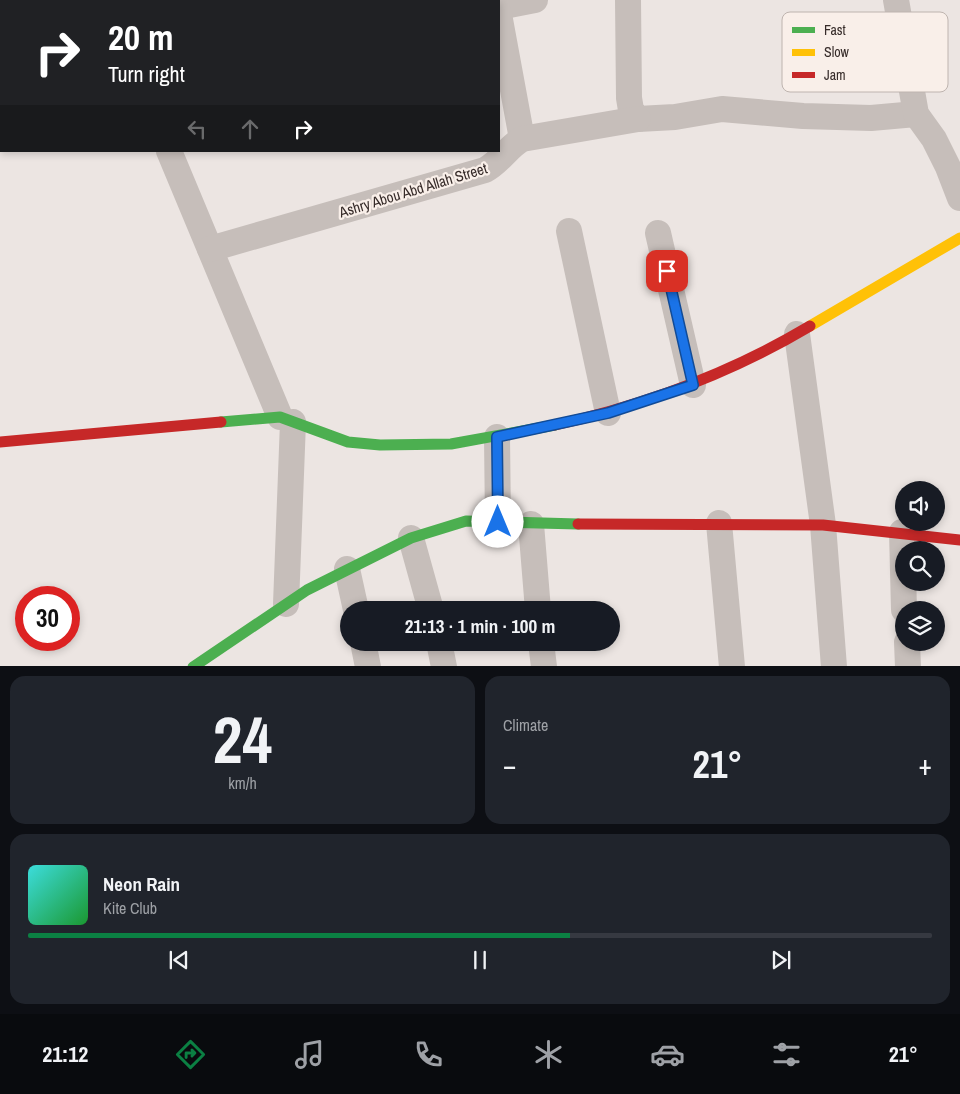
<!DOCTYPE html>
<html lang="en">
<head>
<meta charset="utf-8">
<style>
  :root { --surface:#171b24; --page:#20242c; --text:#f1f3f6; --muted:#9ea1a6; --line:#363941; --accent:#0b8043 }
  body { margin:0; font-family:"Archivo Narrow",sans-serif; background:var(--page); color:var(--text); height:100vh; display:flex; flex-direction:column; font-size:19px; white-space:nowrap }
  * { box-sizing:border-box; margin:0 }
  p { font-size:16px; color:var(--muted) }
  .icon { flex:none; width:28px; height:28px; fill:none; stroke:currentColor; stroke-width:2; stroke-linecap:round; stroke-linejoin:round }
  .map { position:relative; height:666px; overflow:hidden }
  .drawer { display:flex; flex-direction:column; gap:10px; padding:10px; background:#0d0f14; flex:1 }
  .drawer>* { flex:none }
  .guide { position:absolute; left:0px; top:0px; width:500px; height:152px; box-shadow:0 2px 8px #0003; background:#202124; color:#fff; overflow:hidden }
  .controls { position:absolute; left:895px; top:481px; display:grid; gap:10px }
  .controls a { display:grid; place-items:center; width:50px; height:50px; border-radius:50%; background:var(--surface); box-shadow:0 2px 8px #0003; font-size:25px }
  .speed { position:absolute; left:15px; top:586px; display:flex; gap:10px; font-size:25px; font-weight:700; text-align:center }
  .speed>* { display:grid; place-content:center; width:65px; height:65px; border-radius:50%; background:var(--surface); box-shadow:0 2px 8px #0003; line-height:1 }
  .speed .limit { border:8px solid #d22; background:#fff; color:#111 }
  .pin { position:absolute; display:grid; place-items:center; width:42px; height:42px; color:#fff; margin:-21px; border-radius:10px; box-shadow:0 2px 8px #0006 }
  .me { position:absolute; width:55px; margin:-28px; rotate:0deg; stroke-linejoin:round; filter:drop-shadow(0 0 4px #0008) }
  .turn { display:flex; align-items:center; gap:18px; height:105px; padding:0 25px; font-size:22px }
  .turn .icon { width:65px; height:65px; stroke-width:2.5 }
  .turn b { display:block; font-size:35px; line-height:42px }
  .lanes { display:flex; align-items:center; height:48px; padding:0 25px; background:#0003; justify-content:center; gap:25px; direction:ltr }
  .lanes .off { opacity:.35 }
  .big { font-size:38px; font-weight:700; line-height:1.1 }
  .drawer .widget { flex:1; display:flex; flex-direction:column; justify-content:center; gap:8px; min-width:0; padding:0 18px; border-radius:15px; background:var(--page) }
  .drawer .dial { align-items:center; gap:0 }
  .dial b { font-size:65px; line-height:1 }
  .song { display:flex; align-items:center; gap:15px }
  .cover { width:60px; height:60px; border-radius:8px; background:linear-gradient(135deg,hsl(180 70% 55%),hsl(130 70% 35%)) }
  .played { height:5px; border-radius:2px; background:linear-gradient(90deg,var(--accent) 60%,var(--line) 60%) }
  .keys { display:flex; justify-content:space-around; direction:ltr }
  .heat { display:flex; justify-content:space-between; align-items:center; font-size:28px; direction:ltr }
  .drawer .tiles { flex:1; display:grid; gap:10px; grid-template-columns:1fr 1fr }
  .widget:last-child { grid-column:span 2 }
  .trip { position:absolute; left:340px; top:601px; width:280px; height:50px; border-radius:25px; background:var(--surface); box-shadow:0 2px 8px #0003; font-weight:700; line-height:50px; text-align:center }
  .menu { display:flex; height:80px; justify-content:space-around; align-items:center; background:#090b0e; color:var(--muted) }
  .menu .icon { width:35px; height:35px }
  .menu .current { color:var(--accent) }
  .menu b { font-size:22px; color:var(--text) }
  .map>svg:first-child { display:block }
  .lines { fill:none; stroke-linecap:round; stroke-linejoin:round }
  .street { stroke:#c6beba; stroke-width:26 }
  .fast { stroke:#4caf50; stroke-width:11 }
  .slow { stroke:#ffc107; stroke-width:11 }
  .jam { stroke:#c62828; stroke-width:11 }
  .route-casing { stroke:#114b97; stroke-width:12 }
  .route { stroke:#1a73e8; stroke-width:9 }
  .labels { text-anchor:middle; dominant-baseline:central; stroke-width:4.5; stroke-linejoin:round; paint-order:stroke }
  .street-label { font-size:15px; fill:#362b29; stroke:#f9efe9 }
  .key { fill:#f9efe9; stroke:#beb4af; stroke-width:1 }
  .key-label { font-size:14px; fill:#362b29 }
</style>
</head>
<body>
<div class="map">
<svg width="960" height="667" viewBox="0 0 960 667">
  <rect width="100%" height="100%" fill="#ece5e2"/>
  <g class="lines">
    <g class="street">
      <polyline points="448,0 448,1"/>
      <polyline points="628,0 629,98 631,110 638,119 675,117 722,109 803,116 871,118 916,114"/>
      <polyline points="896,0 916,114 934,139 948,167 960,198"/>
      <polyline points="499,7 535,0"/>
      <polyline points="499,14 522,139"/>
      <polyline points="0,59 1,61"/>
      <polyline points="169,151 280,417"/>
      <polyline points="569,231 608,413"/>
      <polyline points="658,233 693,385"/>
      <path d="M210,249l275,-79c15,-8 23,-23 37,-31l116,-20"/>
      <polyline points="797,334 823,525 834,667"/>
      <polyline points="497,437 498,522"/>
      <polyline points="719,523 732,667"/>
      <polyline points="531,524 538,610"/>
      <polyline points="902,532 904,610"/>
      <polyline points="411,538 431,610"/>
      <polyline points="347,569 356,610"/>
      <polyline points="286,604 293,422"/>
      <polyline points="363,642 368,667"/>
      <polyline points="439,642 444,667"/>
      <polyline points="541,642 544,667"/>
      <polyline points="907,642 908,667"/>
    </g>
    <g class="fast">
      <polyline points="221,422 280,417 348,442 380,445 451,444 555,425"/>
      <polyline points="193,667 307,590 411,538 466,521 578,524"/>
    </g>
    <polyline class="slow" points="810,326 960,238"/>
    <g class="jam">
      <path d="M555,425c90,-20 176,-52 255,-99"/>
      <polyline points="0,442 221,422"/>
      <polyline points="578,524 823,525 960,540"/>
    </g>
  </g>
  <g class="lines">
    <g class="route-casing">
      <polyline id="route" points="498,522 497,437 608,413 693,385 667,271"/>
    </g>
    <use href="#route" class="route"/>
  </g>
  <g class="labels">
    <g class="street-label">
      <text transform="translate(413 190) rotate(-17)">Ashry Abou Abd Allah Street</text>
    </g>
  </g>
  <rect x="782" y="12" width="166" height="80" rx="8" class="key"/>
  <rect x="792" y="27" width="23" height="6" fill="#4caf50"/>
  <rect x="792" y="49" width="23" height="7" fill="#ffc107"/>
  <rect x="792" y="72" width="23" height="6" fill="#c62828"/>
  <g class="key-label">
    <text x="824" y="35">Fast</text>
    <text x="824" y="57">Slow</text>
    <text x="824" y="80">Jam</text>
  </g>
</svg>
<div class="controls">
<a><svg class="icon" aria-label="sound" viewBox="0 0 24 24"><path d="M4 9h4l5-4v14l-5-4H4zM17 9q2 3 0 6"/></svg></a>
<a><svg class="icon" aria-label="search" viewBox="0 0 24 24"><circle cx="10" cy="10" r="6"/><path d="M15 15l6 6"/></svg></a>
<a><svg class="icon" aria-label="layers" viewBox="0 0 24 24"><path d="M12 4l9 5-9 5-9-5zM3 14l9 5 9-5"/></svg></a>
</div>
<div class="speed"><div class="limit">30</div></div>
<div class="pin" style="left:667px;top:271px;background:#d93025"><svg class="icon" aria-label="arrive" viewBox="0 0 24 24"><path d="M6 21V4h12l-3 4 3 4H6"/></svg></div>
<svg class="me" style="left:498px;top:522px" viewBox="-20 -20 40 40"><circle r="19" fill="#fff"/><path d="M0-13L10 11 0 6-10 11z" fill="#1a73e8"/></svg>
<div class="trip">21:13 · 1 min · 100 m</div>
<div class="guide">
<div class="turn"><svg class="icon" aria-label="right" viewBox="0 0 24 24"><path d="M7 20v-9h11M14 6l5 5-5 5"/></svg><div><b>20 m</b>Turn right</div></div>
<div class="lanes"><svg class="icon off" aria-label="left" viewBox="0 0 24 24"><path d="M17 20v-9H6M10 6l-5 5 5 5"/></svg><svg class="icon off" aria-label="ahead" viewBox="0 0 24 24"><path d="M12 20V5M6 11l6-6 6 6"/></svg><svg class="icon" aria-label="right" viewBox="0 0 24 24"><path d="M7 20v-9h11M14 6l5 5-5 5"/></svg></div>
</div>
</div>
<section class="drawer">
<div class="tiles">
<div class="widget dial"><b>24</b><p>km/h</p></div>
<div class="widget"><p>Climate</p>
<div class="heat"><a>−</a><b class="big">21°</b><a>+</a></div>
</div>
<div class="widget">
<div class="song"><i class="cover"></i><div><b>Neon Rain</b><p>Kite Club</p></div></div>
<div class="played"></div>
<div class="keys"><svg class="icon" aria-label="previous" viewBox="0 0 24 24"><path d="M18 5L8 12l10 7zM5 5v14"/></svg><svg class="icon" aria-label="pause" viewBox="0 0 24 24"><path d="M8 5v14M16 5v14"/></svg><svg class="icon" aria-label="next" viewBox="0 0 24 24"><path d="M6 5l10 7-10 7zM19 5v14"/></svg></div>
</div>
</div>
</section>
<nav class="menu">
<b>21:12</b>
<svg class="icon current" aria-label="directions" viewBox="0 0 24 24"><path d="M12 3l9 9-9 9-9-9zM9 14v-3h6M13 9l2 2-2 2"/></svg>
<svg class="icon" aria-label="music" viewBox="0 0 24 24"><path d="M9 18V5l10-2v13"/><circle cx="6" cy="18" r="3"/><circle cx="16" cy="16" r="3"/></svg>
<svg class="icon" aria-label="phone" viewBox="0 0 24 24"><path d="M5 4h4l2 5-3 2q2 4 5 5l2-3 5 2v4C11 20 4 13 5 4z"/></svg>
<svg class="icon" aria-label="climate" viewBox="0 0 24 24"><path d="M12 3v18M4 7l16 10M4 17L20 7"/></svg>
<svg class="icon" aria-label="car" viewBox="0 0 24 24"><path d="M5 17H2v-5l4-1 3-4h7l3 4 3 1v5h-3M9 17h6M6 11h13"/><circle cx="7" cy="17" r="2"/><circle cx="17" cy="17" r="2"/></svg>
<svg class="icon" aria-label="filters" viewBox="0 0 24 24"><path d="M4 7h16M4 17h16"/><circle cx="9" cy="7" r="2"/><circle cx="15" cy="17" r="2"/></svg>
<b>21°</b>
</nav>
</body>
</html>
